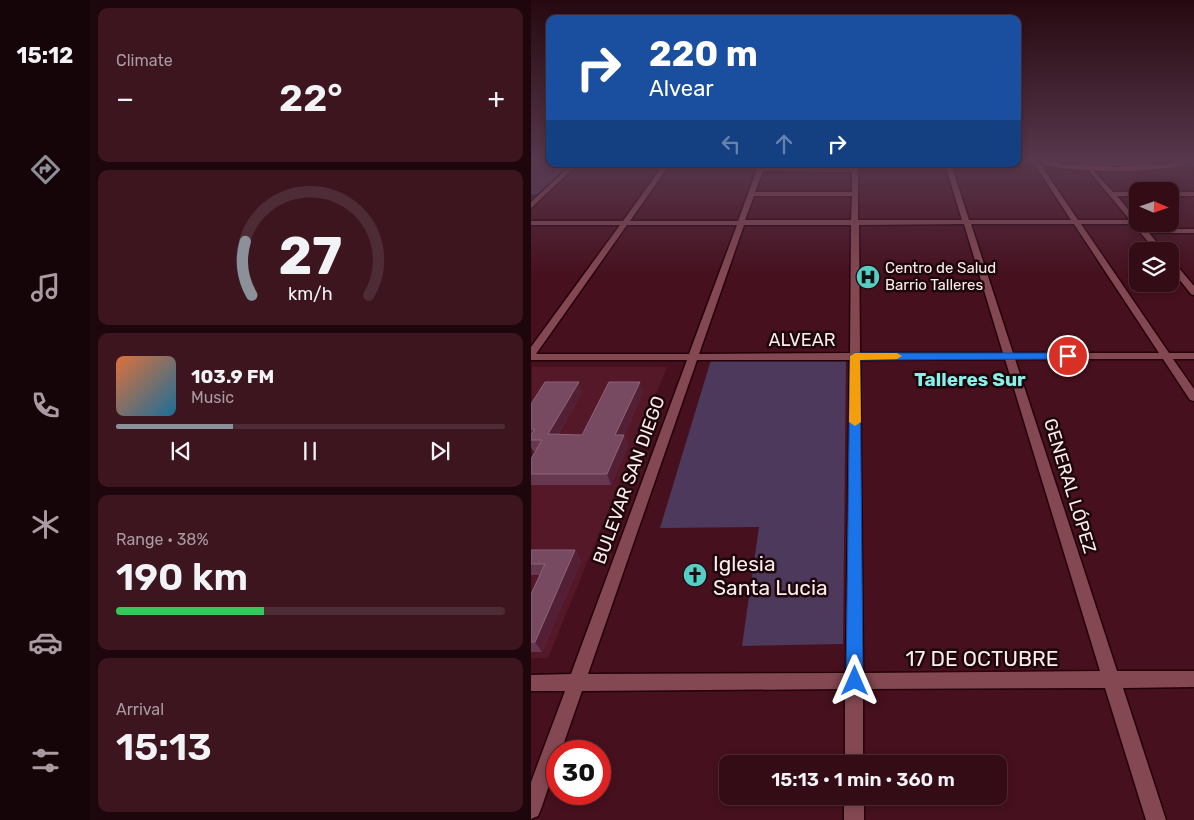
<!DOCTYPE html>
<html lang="en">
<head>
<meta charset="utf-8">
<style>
  :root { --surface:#340c16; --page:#3c151f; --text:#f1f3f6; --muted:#a99ba1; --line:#4e2c35; --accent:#8c9099 }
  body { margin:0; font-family:Rubik,sans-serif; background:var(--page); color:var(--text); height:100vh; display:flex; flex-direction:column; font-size:19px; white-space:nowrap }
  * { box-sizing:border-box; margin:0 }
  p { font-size:16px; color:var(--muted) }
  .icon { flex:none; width:28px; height:28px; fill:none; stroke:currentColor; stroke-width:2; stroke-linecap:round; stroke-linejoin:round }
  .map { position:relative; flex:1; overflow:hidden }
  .side { display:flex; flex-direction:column; gap:8px; padding:8px; background:#1d070c; width:441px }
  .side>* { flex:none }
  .banner { position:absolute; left:15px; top:15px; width:475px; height:152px; border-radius:10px; box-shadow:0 2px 8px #0003,0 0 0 1px var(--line); background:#1a4fa0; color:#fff; overflow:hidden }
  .needle { width:32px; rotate:92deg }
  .fabs { position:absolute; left:598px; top:182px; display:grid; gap:10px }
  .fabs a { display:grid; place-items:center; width:50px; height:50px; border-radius:10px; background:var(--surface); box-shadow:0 2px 8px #0003,0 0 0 1px var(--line); font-size:25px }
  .speed { position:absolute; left:15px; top:740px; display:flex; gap:10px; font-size:25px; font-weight:700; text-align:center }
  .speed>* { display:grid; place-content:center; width:65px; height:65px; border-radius:50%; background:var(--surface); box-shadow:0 2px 8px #0003,0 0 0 1px var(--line); line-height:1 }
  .speed .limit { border:8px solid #d22; background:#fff; color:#111 }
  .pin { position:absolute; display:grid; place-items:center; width:42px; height:42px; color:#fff; margin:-21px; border:2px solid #fff; border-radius:50%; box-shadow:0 1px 5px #0007 }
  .me { position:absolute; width:55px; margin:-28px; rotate:0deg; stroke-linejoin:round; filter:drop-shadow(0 0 4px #0008) }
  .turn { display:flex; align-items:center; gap:18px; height:105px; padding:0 20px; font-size:22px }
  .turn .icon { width:65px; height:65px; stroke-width:2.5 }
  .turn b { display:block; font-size:35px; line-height:42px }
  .lanes { display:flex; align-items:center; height:48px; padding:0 20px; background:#0003; justify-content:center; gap:25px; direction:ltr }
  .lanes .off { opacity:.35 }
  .big { font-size:38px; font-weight:600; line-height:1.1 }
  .side .tile { flex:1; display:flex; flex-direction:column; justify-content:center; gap:8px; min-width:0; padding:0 18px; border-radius:10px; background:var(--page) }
  .side .dial { align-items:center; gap:0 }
  .dial svg { height:130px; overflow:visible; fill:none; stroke:var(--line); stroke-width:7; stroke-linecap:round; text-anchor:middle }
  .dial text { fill:var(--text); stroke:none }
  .song { display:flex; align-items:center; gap:15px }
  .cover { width:60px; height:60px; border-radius:8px; background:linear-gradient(135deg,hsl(20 70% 55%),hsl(200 70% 35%)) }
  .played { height:5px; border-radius:2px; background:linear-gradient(90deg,var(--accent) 30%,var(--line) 30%) }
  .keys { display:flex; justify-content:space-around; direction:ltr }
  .heat { display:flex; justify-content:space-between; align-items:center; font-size:28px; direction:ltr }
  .charge { height:8px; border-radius:4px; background:linear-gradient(90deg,#34c759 38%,var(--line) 0) }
  .trip { position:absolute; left:188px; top:755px; width:288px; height:50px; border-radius:10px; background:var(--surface); box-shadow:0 2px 8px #0003,0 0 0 1px var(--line); font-weight:600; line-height:50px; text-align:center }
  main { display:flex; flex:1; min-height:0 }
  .dock { display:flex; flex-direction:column; width:90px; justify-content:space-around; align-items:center; background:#150509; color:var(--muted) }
  .dock .icon { width:35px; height:35px }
  .dock .on { color:var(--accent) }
  .dock b { font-size:22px; color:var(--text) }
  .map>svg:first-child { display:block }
  .built { fill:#551828 }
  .green { fill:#4d395c }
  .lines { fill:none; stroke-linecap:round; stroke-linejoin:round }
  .minor-casing { stroke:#250009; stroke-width:3 }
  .major-casing { stroke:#250009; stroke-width:2 }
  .minor { fill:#844852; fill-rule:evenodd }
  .major { fill:#c2536b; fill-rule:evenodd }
  .wall { fill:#673750 }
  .shaded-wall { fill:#531f35 }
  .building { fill:#774a61; stroke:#8c6477 }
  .route { fill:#1a73e8; stroke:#114b97 }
  .slow { fill:#f59e0b }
  .labels { text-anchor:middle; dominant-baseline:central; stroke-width:5; stroke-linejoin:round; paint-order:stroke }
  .far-poi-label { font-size:15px; fill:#fbecee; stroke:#1e070b; text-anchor:start }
  .street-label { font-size:18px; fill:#fbecee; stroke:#1e070b }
  .neighbourhood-label { font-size:19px; font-weight:bold; fill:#87f1e9; stroke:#1e070b }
  .near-poi-label { font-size:21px; fill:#fbecee; stroke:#1e070b; text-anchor:start }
  .near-street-label { font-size:21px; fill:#fbecee; stroke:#1e070b }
</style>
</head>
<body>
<main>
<nav class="dock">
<b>15:12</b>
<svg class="icon on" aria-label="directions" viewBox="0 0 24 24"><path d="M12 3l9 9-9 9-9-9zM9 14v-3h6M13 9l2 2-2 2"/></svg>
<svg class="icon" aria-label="music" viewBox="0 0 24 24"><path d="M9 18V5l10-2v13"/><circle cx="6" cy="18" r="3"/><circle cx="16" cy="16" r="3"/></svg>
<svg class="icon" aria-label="phone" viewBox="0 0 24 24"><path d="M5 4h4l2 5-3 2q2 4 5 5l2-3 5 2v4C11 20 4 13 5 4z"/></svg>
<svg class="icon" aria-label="climate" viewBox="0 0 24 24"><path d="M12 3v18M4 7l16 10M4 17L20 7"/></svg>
<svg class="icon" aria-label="car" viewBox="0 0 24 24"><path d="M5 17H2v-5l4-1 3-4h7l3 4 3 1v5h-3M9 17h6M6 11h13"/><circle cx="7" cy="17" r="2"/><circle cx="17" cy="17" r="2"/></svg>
<svg class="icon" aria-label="filters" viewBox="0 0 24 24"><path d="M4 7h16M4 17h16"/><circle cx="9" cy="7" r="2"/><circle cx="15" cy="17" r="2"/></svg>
</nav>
<section class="side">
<div class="tile"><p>Climate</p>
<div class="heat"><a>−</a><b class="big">22°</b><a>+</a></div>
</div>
<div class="tile dial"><svg viewBox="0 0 100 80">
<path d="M14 69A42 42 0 1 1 86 69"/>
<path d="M14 69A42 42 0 0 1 10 36" stroke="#8c9099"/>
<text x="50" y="56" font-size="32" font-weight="700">27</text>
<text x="50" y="72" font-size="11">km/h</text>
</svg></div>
<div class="tile">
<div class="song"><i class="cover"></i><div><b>103.9 FM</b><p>Music</p></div></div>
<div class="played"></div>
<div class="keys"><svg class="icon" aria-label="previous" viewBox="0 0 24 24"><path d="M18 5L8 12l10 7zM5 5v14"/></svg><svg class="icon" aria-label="pause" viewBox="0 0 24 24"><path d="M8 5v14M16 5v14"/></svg><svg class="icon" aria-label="next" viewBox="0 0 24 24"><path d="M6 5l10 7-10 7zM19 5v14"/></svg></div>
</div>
<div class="tile"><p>Range · 38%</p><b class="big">190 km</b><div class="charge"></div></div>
<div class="tile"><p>Arrival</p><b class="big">15:13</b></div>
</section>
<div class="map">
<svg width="663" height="820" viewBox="0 0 663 820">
  <rect width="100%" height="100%" fill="#46101e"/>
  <polygon class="built" points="1,367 136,367 17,658 0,658"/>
  <g class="green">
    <polygon points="0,162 39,164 6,195 0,195"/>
    <path d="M518,162h108c-34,8 -74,8 -108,0z"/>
    <polygon points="315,359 312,644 211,646 228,527 129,528 180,360"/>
  </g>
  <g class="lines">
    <g class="minor-casing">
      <g id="minor">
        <path d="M502,162h6l39,58h52l-40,-48 -1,-1 3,-2 21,23h24v4h-20l20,24v4h4l4,5h49v4h-45l15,18h-8l-23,-27h-52l88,129h25v6h-21l21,30v12l-4,-1 -27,-41h-148l102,312h77v16l-71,1 43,132h-20l-41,-132 -242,1v75h-18v-75l-263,2 -21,60h-4v11l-16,47 -3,7 -7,3v-37l34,-91h-34v-16l40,-1 116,-314h-156v-13l89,-122h-89v-4h92l41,-57h6l-40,57h108l21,-57h6l-1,3 88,1v-4h6v56h104l-17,-56h6l18,56h102zM232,171l89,1v20h-97zM223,196h98l-1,24h-106zM433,224l39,129h-143l-1,-128zM440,224h103l85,129h-146zM96,225h110l-48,129h-153zM213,225h107l-1,128 -151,1zM474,359l95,312 -237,2 -3,-313zM166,360h153l-4,313 -258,1z"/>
        <polygon points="657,162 663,162 663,167"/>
        <polygon points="41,164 47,164 0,208 0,202"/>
        <rect x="639" y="192" width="24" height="4"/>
        <polygon points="639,261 642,261 663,286 663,295 660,294 639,268"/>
        <rect x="313" y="796" width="20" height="24"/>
      </g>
    </g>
    <g class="major-casing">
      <path id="major" d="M508,162l76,5 76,-5c-21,12 -130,12 -152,0z"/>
    </g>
    <use href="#minor" class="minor"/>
    <use href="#major" class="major"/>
  </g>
  <g class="wall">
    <polygon points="51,392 27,435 51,435 112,392 93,435 97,446 80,485 0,485 0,459 5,451 2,451 0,447 0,404"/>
    <polygon points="0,550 44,550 50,561 11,652 0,652 0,594 9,575 0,575"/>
  </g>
  <g class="shaded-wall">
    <polygon points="48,382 51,392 21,445 17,434"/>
    <polygon points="109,382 112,392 88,446 84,435"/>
    <polygon points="93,435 97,446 80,485 76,474"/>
    <polygon points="44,550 50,561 11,652 4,642"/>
  </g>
  <g class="building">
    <polygon points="14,382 48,382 17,434 51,435 78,382 109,382 84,435 93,435 76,474 0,474 0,459 11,440 0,440 0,435 4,429 0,429 0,404"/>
    <polygon points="0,550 44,550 4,642 0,642 0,594 14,564 0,564"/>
  </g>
  <linearGradient id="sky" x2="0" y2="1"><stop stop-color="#260910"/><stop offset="0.58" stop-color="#57374c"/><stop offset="1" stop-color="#57374c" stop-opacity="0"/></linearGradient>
  <rect width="663" height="277" fill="url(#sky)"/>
  <polygon class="route" points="324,353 537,353 542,356 537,359 329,360 332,681 330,687 324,689 318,687 315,681 319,356"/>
  <polygon class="slow" points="324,353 366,353 371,356 366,359 329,360 330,422 324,426 318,422 319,356"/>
  <defs>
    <g id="hospital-disc" transform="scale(1.25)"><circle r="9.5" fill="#55cec6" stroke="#1e070b"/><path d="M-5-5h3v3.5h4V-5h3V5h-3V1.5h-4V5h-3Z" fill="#111"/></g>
    <g id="church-disc" transform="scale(1.25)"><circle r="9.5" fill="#55cec6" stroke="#1e070b"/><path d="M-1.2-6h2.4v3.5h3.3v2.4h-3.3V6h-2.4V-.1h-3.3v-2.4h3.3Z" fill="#111"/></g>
  </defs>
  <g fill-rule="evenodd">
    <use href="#hospital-disc" x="337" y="277"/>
    <use href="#church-disc" x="164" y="575"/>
  </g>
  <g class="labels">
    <g class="far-poi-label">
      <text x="354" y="268">Centro de Salud<tspan x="354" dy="17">Barrio Talleres</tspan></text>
    </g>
    <g class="street-label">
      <text x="271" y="340">ALVEAR</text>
      <text transform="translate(98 480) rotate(-70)">BULEVAR SAN DIEGO</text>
      <text transform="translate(539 486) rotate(73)">GENERAL LÓPEZ</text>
    </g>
    <g class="neighbourhood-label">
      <text x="439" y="379">Talleres Sur</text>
    </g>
    <g class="near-poi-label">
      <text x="182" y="563">Iglesia<tspan x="182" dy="24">Santa Lucia</tspan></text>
    </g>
    <g class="near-street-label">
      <text x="451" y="658">17 DE OCTUBRE</text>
    </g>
  </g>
</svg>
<div class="fabs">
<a><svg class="needle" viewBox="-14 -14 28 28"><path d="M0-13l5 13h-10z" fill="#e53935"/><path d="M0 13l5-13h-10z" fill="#a99ba1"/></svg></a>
<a><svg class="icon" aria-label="layers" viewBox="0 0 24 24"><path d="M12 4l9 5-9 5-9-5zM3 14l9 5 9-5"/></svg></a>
</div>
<div class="speed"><div class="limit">30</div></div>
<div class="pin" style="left:537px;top:356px;background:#d93025"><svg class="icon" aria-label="arrive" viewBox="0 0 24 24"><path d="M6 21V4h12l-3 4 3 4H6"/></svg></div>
<svg class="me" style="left:324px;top:681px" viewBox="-20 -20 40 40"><path d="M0-17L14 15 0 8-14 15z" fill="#1a73e8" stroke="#fff" stroke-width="4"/></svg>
<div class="trip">15:13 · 1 min · 360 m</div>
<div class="banner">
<div class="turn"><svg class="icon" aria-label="right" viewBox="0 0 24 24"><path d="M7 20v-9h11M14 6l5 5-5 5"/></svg><div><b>220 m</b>Alvear</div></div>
<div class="lanes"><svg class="icon off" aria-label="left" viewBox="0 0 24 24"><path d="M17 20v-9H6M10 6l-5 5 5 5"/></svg><svg class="icon off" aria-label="ahead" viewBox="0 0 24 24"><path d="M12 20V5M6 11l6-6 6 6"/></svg><svg class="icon" aria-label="right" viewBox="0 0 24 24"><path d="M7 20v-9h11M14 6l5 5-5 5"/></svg></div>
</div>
</div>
</main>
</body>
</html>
